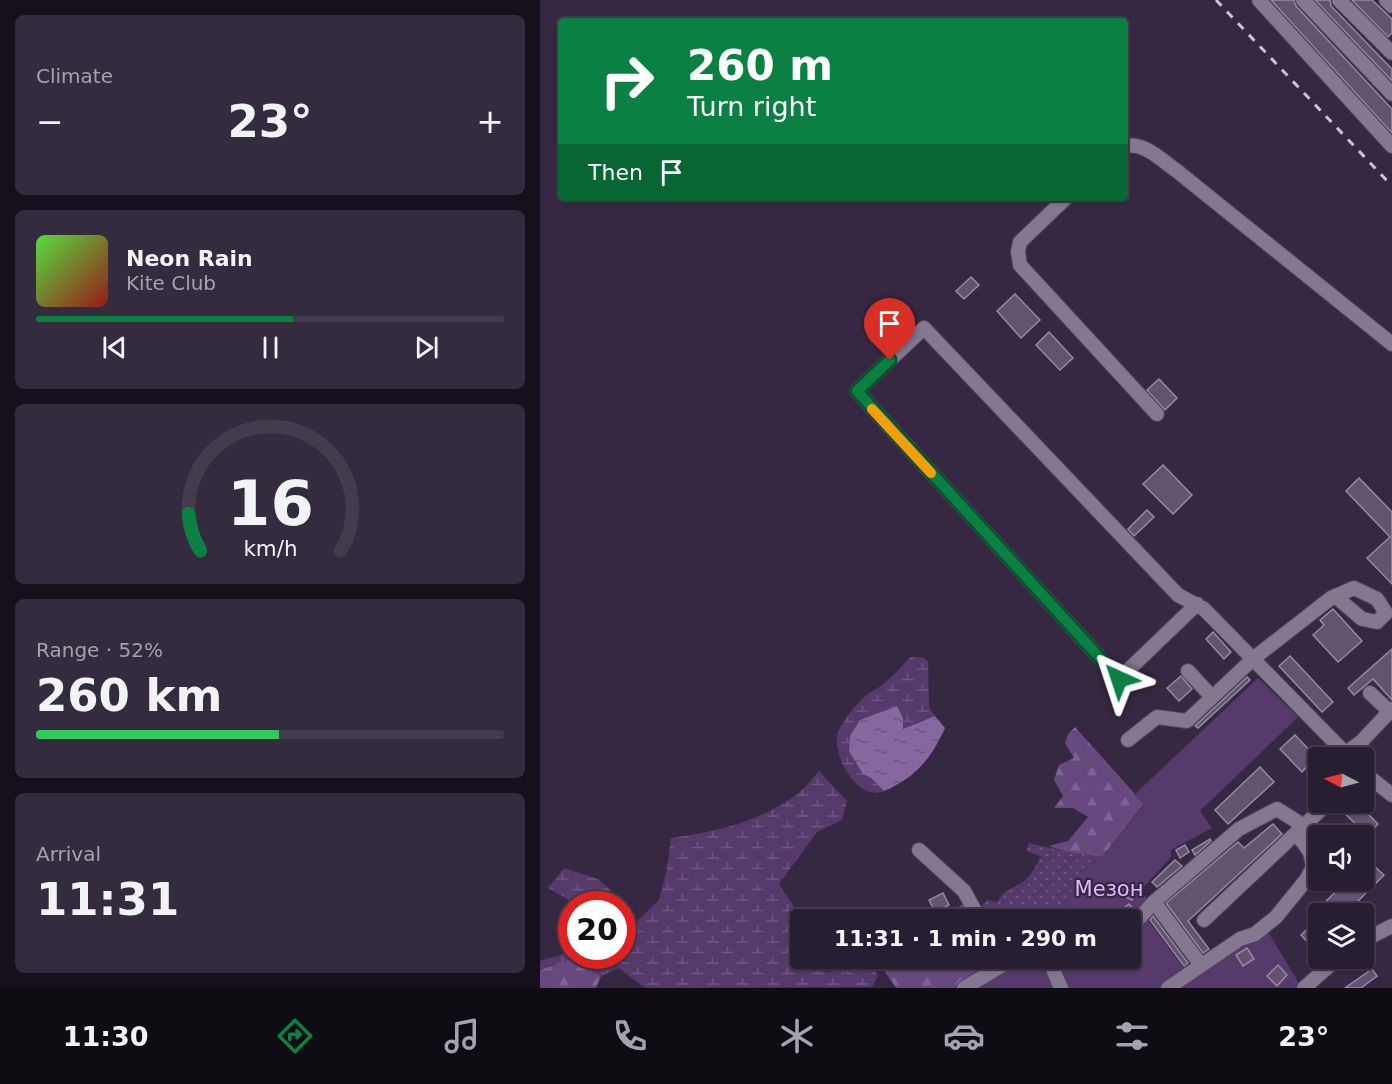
<!DOCTYPE html>
<html lang="en">
<head>
<meta charset="utf-8">
<style>
  :root { --surface:#281e32; --page:#342b3e; --text:#f1f3f6; --muted:#a5a2ac; --line:#443c4d; --accent:#0b8043 }
  body { margin:0; font-family:"DejaVu Sans",sans-serif; background:var(--page); color:var(--text); height:100vh; display:flex; flex-direction:column; font-size:22px; white-space:nowrap }
  * { box-sizing:border-box; margin:0 }
  p { font-size:20px; color:var(--muted) }
  .icon { flex:none; width:33px; height:33px; fill:none; stroke:currentColor; stroke-width:2; stroke-linecap:round; stroke-linejoin:round }
  .map { position:relative; flex:1; overflow:hidden }
  .drawer { display:flex; flex-direction:column; gap:15px; padding:15px; background:#16101c; width:540px }
  .drawer>* { flex:none }
  .top-card { position:absolute; left:18px; top:18px; width:570px; height:183px; border-radius:6px; box-shadow:0 2px 4px #0004,0 0 0 2px var(--line); background:#0b8043; color:#fff; overflow:hidden }
  .needle { width:39px; rotate:276deg }
  .fabs { position:absolute; left:768px; top:747px; display:grid; gap:12px }
  .fabs a { display:grid; place-items:center; width:66px; height:66px; border-radius:6px; background:var(--surface); box-shadow:0 2px 4px #0004,0 0 0 2px var(--line); font-size:30px }
  .speed { position:absolute; left:18px; top:891px; display:flex; gap:12px; font-size:30px; font-weight:700; text-align:center }
  .speed>* { display:grid; place-content:center; width:78px; height:78px; border-radius:50%; background:var(--surface); box-shadow:0 2px 4px #0004,0 0 0 2px var(--line); line-height:1 }
  .speed .limit { border:9px solid #d22; background:#fff; color:#111 }
  .pin { position:absolute; display:grid; place-items:center; width:51px; height:51px; color:#fff; margin:-62px -26px; border-radius:50% 50% 50% 0; rotate:-45deg; box-shadow:0 0 6px #0007 }
  .pin .icon { rotate:45deg }
  .me { position:absolute; width:66px; margin:-33px; rotate:318deg; stroke-linejoin:round; filter:drop-shadow(0 0 4px #0008) }
  .turn { display:flex; align-items:center; gap:21px; height:126px; padding:0 30px; font-size:27px }
  .turn .icon { width:78px; height:78px; stroke-width:2.5 }
  .turn b { display:block; font-size:42px; line-height:51px }
  .then { display:flex; align-items:center; height:57px; padding:0 30px; background:#0003; gap:12px; font-size:22px }
  .big { font-size:45px; font-weight:700; line-height:1.1 }
  .drawer .card { flex:1; display:flex; flex-direction:column; justify-content:center; gap:9px; min-width:0; padding:0 21px; border-radius:9px; background:var(--page) }
  .drawer .dial { align-items:center; gap:0 }
  .dial svg { height:156px; overflow:visible; fill:none; stroke:var(--line); stroke-width:7; stroke-linecap:round; text-anchor:middle }
  .dial text { fill:var(--text); stroke:none }
  .song { display:flex; align-items:center; gap:18px }
  .cover { width:72px; height:72px; border-radius:9px; background:linear-gradient(135deg,hsl(110 70% 55%),hsl(0 70% 35%)) }
  .played { height:6px; border-radius:3px; background:linear-gradient(90deg,var(--accent) 55%,var(--line) 55%) }
  .keys { display:flex; justify-content:space-around; direction:ltr }
  .heat { display:flex; justify-content:space-between; align-items:center; font-size:33px; direction:ltr }
  .charge { height:9px; border-radius:4px; background:linear-gradient(90deg,#34c759 52%,var(--line) 0) }
  .trip { position:absolute; left:250px; top:909px; width:351px; height:60px; border-radius:6px; background:var(--surface); box-shadow:0 2px 4px #0004,0 0 0 2px var(--line); font-weight:700; line-height:60px; text-align:center }
  .tab-bar { display:flex; height:96px; justify-content:space-around; align-items:center; background:#100c14; color:var(--muted) }
  .tab-bar .icon { width:42px; height:42px }
  .tab-bar .active { color:var(--accent) }
  .tab-bar b { font-size:27px; color:var(--text) }
  main { display:flex; flex:1; min-height:0 }
  .map>svg:first-child { display:block }
  .grass { fill:url(#grass-dots) }
  .forest { fill:url(#forest-firs) }
  .wetland { fill:url(#wetland-marsh) }
  .green { fill:#563a6c }
  .water { fill:url(#water-ripples) }
  .building { fill:#625370; stroke:#9887a6; stroke-width:1.5 }
  .lines { fill:none; stroke-linecap:round; stroke-linejoin:round }
  .minor-casing { stroke:#50435c; stroke-width:16 }
  .minor { stroke:#847790; stroke-width:14 }
  .rail { stroke:#ccc2d4; stroke-width:3; stroke-dasharray:8 8; stroke-linecap:butt }
  .route-casing { stroke:#07532c; stroke-width:15 }
  .route { stroke:#0b8043; stroke-width:10 }
  .slow { stroke:#f59e0b; stroke-width:10 }
  .labels { text-anchor:middle; dominant-baseline:central; stroke-width:4.5; stroke-linejoin:round; paint-order:stroke }
  .park-label { font-size:21px; fill:#ddbafc; stroke:#362842 }
</style>
</head>
<body>
<main>
<section class="drawer">
<div class="card"><p>Climate</p>
<div class="heat"><a>−</a><b class="big">23°</b><a>+</a></div>
</div>
<div class="card">
<div class="song"><i class="cover"></i><div><b>Neon Rain</b><p>Kite Club</p></div></div>
<div class="played"></div>
<div class="keys"><svg class="icon" aria-label="previous" viewBox="0 0 24 24"><path d="M18 5L8 12l10 7zM5 5v14"/></svg><svg class="icon" aria-label="pause" viewBox="0 0 24 24"><path d="M8 5v14M16 5v14"/></svg><svg class="icon" aria-label="next" viewBox="0 0 24 24"><path d="M6 5l10 7-10 7zM19 5v14"/></svg></div>
</div>
<div class="card dial"><svg viewBox="0 0 100 80">
<path d="M14 69A42 42 0 1 1 86 69"/>
<path d="M14 69A42 42 0 0 1 8 50" stroke="#0b8043"/>
<text x="50" y="56" font-size="32" font-weight="700">16</text>
<text x="50" y="72" font-size="11">km/h</text>
</svg></div>
<div class="card"><p>Range · 52%</p><b class="big">260 km</b><div class="charge"></div></div>
<div class="card"><p>Arrival</p><b class="big">11:31</b></div>
</section>
<div class="map">
<svg width="852" height="988" viewBox="0 0 852 988">
  <defs>
    <pattern id="grass-dots" width="8" height="8" patternUnits="userSpaceOnUse" patternTransform="scale(1.5)"><rect width="8" height="8" fill="#563a6c"/><path d="M2 2h.1M6 6h.1" fill="none" stroke="#6f5682" stroke-width="1.8" stroke-linecap="round"/></pattern>
    <pattern id="forest-firs" width="22" height="20" patternUnits="userSpaceOnUse" patternTransform="scale(1.5)"><rect width="22" height="20" fill="#67497f"/><path d="M5 1l3.5 6h-7zM16 11l3.5 6h-7z" fill="#7d6392"/></pattern>
    <pattern id="wetland-marsh" width="20" height="14" patternUnits="userSpaceOnUse" patternTransform="scale(1.5)"><rect width="20" height="14" fill="#563a6c"/><path d="M1 5h8M5 5V1M11 12h8M15 12V8" fill="none" stroke="#6f5682"/></pattern>
    <pattern id="water-ripples" width="26" height="14" patternUnits="userSpaceOnUse" patternTransform="scale(1.5)"><rect width="26" height="14" fill="#8667a0"/><path d="M2 4q2-2 4 0t4 0M15 11q2-2 4 0t4 0" fill="none" stroke="#6a587a"/></pattern>
  </defs>
  <rect width="100%" height="100%" fill="#362842"/>
  <path class="grass" d="M489,843l38,9 35,5 -20,14 -25,48h-73l-5,-10 8,-9 10,2c10,-14 9,-10 23,-18 10,-6 16,-18 21,-28l-15,-5z"/>
  <g class="forest">
    <polygon points="535,727 604,804 562,857 527,852 508,846 528,841 548,817 533,808 514,808 523,796 514,780 519,765 534,758 525,743 528,734"/>
    <polygon points="424,904 435,919 415,919 414,909"/>
    <polygon points="30,959 61,976 56,988 0,988 0,970"/>
    <polygon points="340,959 457,958 457,959 447,970 414,988 356,988 345,972"/>
  </g>
  <g class="wetland">
    <path d="M370,657h12l6,4 1,46 6,9 -32,13v-11l-6,-12 -34,68 8,4 13,13c-26,11 -51,-34 -47,-56 1,-4 4,-9 6,-12 7,-11 15,-21 25,-29 6,-4 14,-8 19,-13 8,-7 16,-16 23,-24z"/>
    <path d="M279,771l28,30 -5,19 -25,12 -38,52 14,21 4,23 -9,24 18,16 23,4 21,-13h19l9,17 -6,11 -227,1 -26,-20 -18,8 -31,-17 -30,11v-9l31,-9 1,4h50v-52h-46l-28,-16 16,-20 34,11 21,19 16,25 24,-23 8,-31 4,-31c45,-6 88,-16 125,-43 9,-6 16,-16 23,-24z"/>
  </g>
  <polygon class="green" points="718,678 758,717 660,811 672,828 631,850 631,857 600,891 610,902 601,911 645,970 727,930 762,988 432,988 450,977 500,959 591,958 591,920 517,919 542,870 562,857 604,805 594,795"/>
  <path class="water" d="M357,706l6,12v11l32,-13 10,12c-14,31 -30,50 -61,63l-13,-13 -8,-4 -14,-23 1,-15 10,-16z"/>
  <g class="building">
    <polygon points="731,0 754,0 756,6 852,109 852,133"/>
    <polygon points="775,0 790,0 791,6 852,69 852,81"/>
    <polygon points="812,0 832,0 852,19 852,33 848,37"/>
    <polygon points="431,277 439,285 424,299 416,291"/>
    <polygon points="475,294 500,320 481,338 457,311"/>
    <polygon points="509,332 533,358 520,370 496,345"/>
    <polygon points="619,379 637,398 625,410 607,390"/>
    <polygon points="623,465 652,495 633,514 603,484"/>
    <polygon points="819,478 852,512 852,584 827,558 850,537 806,491"/>
    <polygon points="607,510 614,517 594,536 588,529"/>
    <polygon points="793,609 822,641 798,662 773,635 784,625 780,620"/>
    <polygon points="673,632 691,652 684,659 666,639"/>
    <polygon points="852,649 852,700 833,679 814,695 808,688"/>
    <polygon points="750,656 793,702 782,712 739,666"/>
    <polygon points="641,676 652,689 639,701 627,688"/>
    <polygon points="707,677 710,680 658,728 655,726"/>
    <polygon points="755,735 776,757 762,772 740,749"/>
    <polygon points="720,767 734,782 688,824 675,810"/>
    <polygon points="805,802 816,802 838,824 827,835 799,808"/>
    <polygon points="733,824 742,834 648,921 669,949 663,953 626,903 698,842 704,848"/>
    <polygon points="670,839 671,841 655,855 652,850"/>
    <polygon points="645,845 649,852 640,858 636,850"/>
    <polygon points="635,860 642,866 617,887 612,882"/>
    <polygon points="834,866 844,875 816,903 804,914 785,914 789,909 784,903 808,880 815,885 820,880 824,880 824,876"/>
    <polygon points="581,886 595,893 592,900 578,894"/>
    <polygon points="403,893 409,905 395,912 389,900"/>
    <polygon points="589,904 594,910 586,920 579,920 575,915"/>
    <polygon points="613,916 648,963 644,966 610,920"/>
    <polygon points="778,919 778,939 771,946 761,935"/>
    <polygon points="707,948 714,959 703,966 696,955"/>
    <polygon points="738,965 747,975 737,986 727,976"/>
    <polygon points="832,969 837,976 821,988 805,988"/>
  </g>
  <g class="lines">
    <g class="minor-casing">
      <g id="minor">
        <polyline points="719,0 852,146"/>
        <polyline points="763,0 852,94"/>
        <polyline points="799,0 852,53"/>
        <polyline points="846,0 852,6"/>
        <path d="M585,146c20,-4 36,14 52,25l215,173"/>
        <polyline points="526,198 480,242 478,252 480,265 617,414"/>
        <polyline points="657,604 579,679 317,391 384,328 638,595 664,609 810,758"/>
        <polyline points="648,671 672,697"/>
        <polyline points="830,693 849,711"/>
        <polyline points="588,740 617,717 647,721 714,658 791,598 814,588 837,599 846,613 837,622 822,619 795,596"/>
        <polyline points="806,753 821,742 852,709"/>
        <polyline points="824,773 852,795"/>
        <polyline points="379,850 424,891 440,920"/>
        <polyline points="614,902 661,965"/>
        <polyline points="664,920 789,802"/>
        <polyline points="591,927 614,902 699,829 737,809 764,826"/>
        <polyline points="824,940 852,926"/>
        <polyline points="472,958 481,961 491,958"/>
        <polyline points="512,958 514,972 521,988"/>
        <polyline points="424,988 473,959"/>
        <polyline points="628,988 700,939 715,934 736,917 766,880 773,867 770,852 756,833"/>
        <polyline points="764,988 798,958"/>
      </g>
    </g>
    <use href="#minor" class="minor"/>
    <polyline class="rail" points="676,0 852,186"/>
  </g>
  <g class="lines">
    <g class="route-casing">
      <polyline id="route" points="350,360 317,391 579,679"/>
    </g>
    <use href="#route" class="route"/>
    <polyline class="slow" points="332,409 391,473"/>
  </g>
  <g class="labels">
    <g class="park-label">
      <text x="569" y="889">Мезон</text>
    </g>
  </g>
</svg>
<div class="fabs">
<a><svg class="needle" viewBox="-14 -14 28 28"><path d="M0-13l5 13h-10z" fill="#e53935"/><path d="M0 13l5-13h-10z" fill="#a5a2ac"/></svg></a>
<a><svg class="icon" aria-label="sound" viewBox="0 0 24 24"><path d="M4 9h4l5-4v14l-5-4H4zM17 9q2 3 0 6"/></svg></a>
<a><svg class="icon" aria-label="layers" viewBox="0 0 24 24"><path d="M12 4l9 5-9 5-9-5zM3 14l9 5 9-5"/></svg></a>
</div>
<div class="speed"><div class="limit">20</div></div>
<div class="pin" style="left:350px;top:360px;background:#d93025"><svg class="icon" aria-label="arrive" viewBox="0 0 24 24"><path d="M6 21V4h12l-3 4 3 4H6"/></svg></div>
<svg class="me" style="left:579px;top:679px" viewBox="-20 -20 40 40"><path d="M0-17L14 15 0 8-14 15z" fill="#0b8043" stroke="#fff" stroke-width="4"/></svg>
<div class="trip">11:31 · 1 min · 290 m</div>
<div class="top-card">
<div class="turn"><svg class="icon" aria-label="right" viewBox="0 0 24 24"><path d="M7 20v-9h11M14 6l5 5-5 5"/></svg><div><b>260 m</b>Turn right</div></div>
<div class="then">Then<svg class="icon" aria-label="arrive" viewBox="0 0 24 24"><path d="M6 21V4h12l-3 4 3 4H6"/></svg></div>
</div>
</div>
</main>
<nav class="tab-bar">
<b>11:30</b>
<svg class="icon active" aria-label="directions" viewBox="0 0 24 24"><path d="M12 3l9 9-9 9-9-9zM9 14v-3h6M13 9l2 2-2 2"/></svg>
<svg class="icon" aria-label="music" viewBox="0 0 24 24"><path d="M9 18V5l10-2v13"/><circle cx="6" cy="18" r="3"/><circle cx="16" cy="16" r="3"/></svg>
<svg class="icon" aria-label="phone" viewBox="0 0 24 24"><path d="M5 4h4l2 5-3 2q2 4 5 5l2-3 5 2v4C11 20 4 13 5 4z"/></svg>
<svg class="icon" aria-label="climate" viewBox="0 0 24 24"><path d="M12 3v18M4 7l16 10M4 17L20 7"/></svg>
<svg class="icon" aria-label="car" viewBox="0 0 24 24"><path d="M5 17H2v-5l4-1 3-4h7l3 4 3 1v5h-3M9 17h6M6 11h13"/><circle cx="7" cy="17" r="2"/><circle cx="17" cy="17" r="2"/></svg>
<svg class="icon" aria-label="filters" viewBox="0 0 24 24"><path d="M4 7h16M4 17h16"/><circle cx="9" cy="7" r="2"/><circle cx="15" cy="17" r="2"/></svg>
<b>23°</b>
</nav>
</body>
</html>
